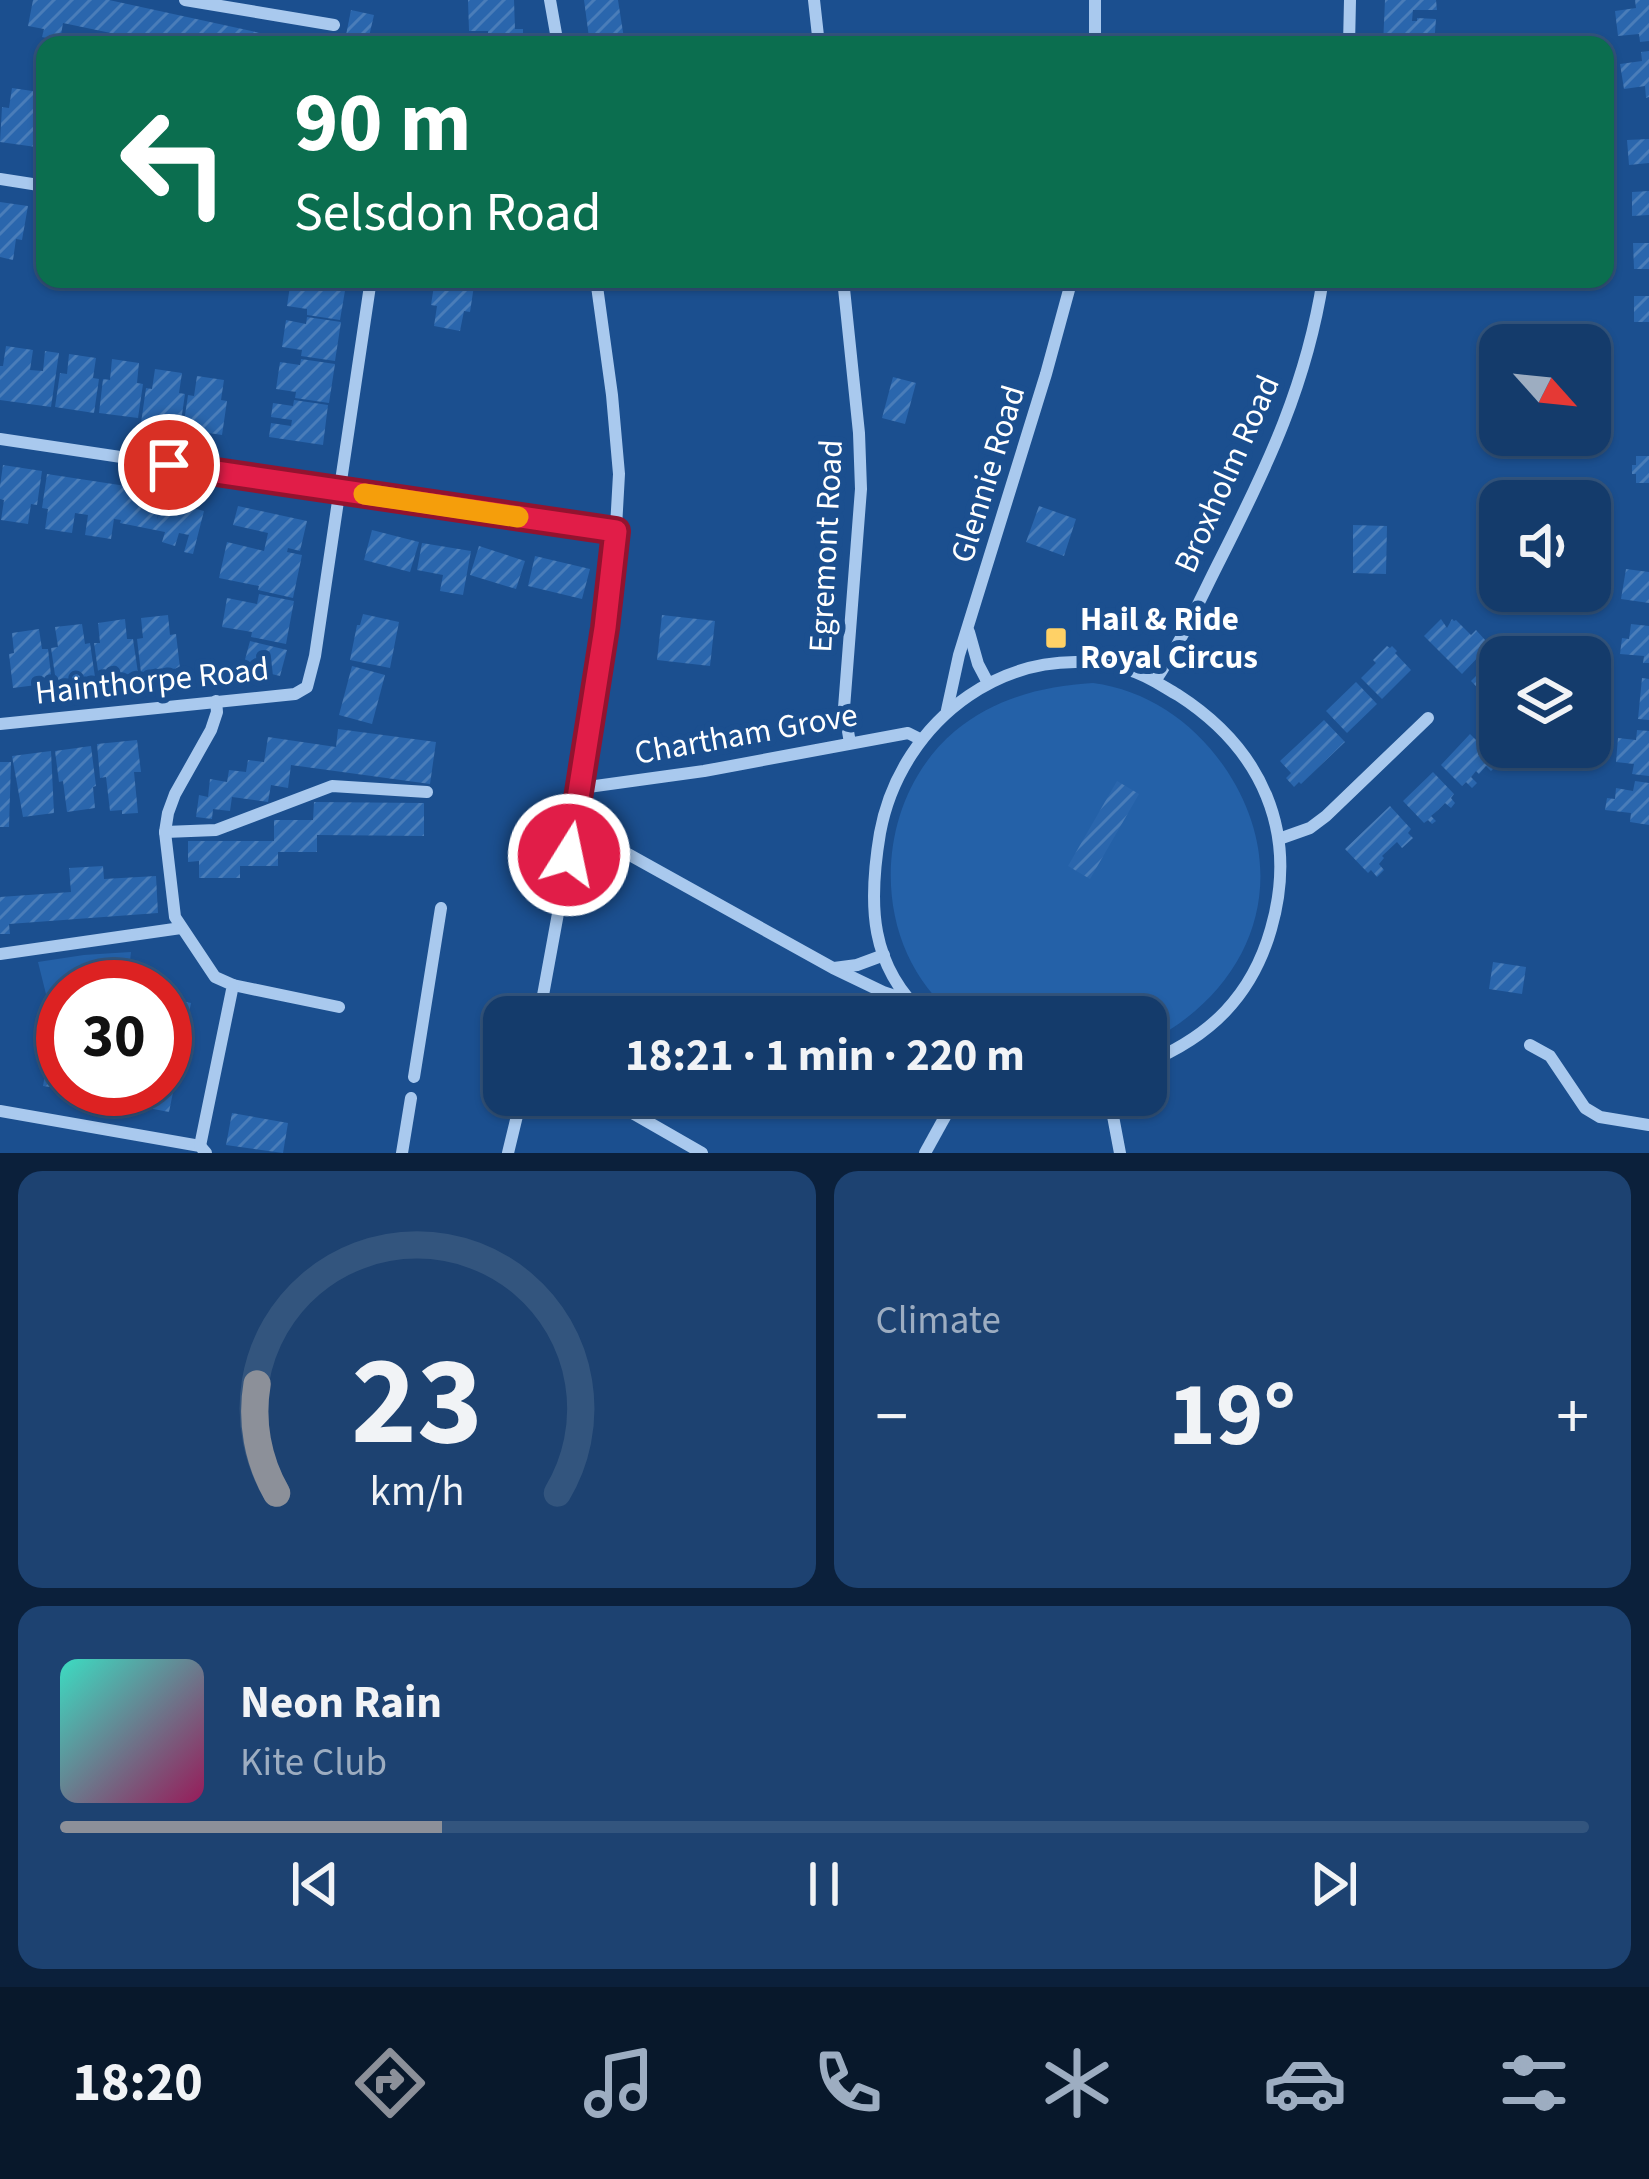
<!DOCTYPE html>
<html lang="en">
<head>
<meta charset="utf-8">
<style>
  :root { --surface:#143b6b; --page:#1d4271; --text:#f1f3f6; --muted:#9dadc1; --line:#33557e; --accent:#8c9099 }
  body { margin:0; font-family:"Source Sans 3",sans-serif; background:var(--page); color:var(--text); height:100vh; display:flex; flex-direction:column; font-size:45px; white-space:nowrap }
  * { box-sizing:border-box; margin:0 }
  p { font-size:39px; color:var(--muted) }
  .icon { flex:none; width:66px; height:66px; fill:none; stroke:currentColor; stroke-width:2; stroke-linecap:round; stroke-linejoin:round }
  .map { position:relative; height:1153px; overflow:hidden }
  .details { display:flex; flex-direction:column; gap:18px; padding:18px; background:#0b203b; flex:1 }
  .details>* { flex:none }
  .guide { position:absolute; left:36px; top:36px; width:1578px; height:252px; border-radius:24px; box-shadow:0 3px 9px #0004,0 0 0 3px var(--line); background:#0b6e4f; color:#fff; overflow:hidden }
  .needle { width:78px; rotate:117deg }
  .fabs { position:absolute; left:1479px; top:324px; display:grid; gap:24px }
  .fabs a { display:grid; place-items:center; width:132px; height:132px; border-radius:24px; background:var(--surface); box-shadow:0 3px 9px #0004,0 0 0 3px var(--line); font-size:60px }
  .speed { position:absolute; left:36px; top:960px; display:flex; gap:24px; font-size:60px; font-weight:700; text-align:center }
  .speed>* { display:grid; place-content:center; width:156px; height:156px; border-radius:50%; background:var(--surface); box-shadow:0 3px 9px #0004,0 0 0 3px var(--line); line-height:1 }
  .speed .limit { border:18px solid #d22; background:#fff; color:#111 }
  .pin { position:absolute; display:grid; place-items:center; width:102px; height:102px; color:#fff; margin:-51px; border:6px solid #fff; border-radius:50%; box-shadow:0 3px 12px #0007 }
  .me { position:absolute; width:132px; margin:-66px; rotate:10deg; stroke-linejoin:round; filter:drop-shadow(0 0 9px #0008) }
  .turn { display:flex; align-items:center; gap:42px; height:252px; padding:0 60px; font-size:54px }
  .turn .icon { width:156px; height:156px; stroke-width:2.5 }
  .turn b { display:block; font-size:84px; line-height:102px }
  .big { font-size:90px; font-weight:700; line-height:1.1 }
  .details .tile { flex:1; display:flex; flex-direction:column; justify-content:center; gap:18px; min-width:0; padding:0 42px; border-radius:24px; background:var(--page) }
  .details .dial { align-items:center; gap:0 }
  .dial svg { height:312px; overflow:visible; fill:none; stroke:var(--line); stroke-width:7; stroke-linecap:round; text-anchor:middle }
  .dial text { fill:var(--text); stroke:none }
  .song { display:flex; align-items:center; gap:36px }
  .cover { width:144px; height:144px; border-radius:18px; background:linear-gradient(135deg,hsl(170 70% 55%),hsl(330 70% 35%)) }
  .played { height:12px; border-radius:6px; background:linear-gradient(90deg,var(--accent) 25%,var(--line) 25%) }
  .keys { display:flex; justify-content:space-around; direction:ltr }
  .heat { display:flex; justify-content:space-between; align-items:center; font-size:66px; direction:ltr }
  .details .tiles { flex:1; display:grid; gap:18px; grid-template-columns:1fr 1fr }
  .tile:last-child { grid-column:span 2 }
  .trip { position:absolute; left:483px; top:996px; width:684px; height:120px; border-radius:24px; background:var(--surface); box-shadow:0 3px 9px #0004,0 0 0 3px var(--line); font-weight:700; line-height:120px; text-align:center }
  .dock { display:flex; height:192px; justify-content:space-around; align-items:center; background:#08182b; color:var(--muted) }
  .dock .icon { width:84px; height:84px }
  .dock .selected { color:var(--accent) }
  .dock b { font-size:54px; color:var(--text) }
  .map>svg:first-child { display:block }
  .park { fill:url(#park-tufts) }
  .garden { fill:#2461a8 }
  .building { fill:url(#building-hatch) }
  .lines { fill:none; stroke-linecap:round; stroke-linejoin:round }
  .street { stroke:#a9c9ee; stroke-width:12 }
  .route-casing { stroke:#92132f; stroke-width:30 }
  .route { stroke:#e11d48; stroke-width:21 }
  .slow { stroke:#f59e0b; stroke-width:21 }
  .poi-dot { fill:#ffd166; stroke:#1b4f8f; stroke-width:4.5 }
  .labels { text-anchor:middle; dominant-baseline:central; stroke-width:12; stroke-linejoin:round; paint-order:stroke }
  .street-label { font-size:33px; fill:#fff; stroke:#1b4f8f }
  .poi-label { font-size:33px; font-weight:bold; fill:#fff; stroke:#1b4f8f; text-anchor:start }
</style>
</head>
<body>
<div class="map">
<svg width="1649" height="1153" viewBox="0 0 1649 1153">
  <defs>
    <pattern id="park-tufts" width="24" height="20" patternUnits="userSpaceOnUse" patternTransform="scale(3)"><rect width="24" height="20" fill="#2461a8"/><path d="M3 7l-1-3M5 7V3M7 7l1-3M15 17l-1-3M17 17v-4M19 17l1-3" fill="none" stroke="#4579b5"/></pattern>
    <pattern id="building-hatch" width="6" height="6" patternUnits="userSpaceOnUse" patternTransform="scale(3)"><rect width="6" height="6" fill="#2a66ad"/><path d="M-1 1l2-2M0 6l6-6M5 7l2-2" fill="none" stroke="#4a7db9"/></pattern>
  </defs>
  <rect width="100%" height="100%" fill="#1b4f8f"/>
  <polygon class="park" points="131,952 128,979 124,987 63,987 63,1005 55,1007 47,998 38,962 84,955"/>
  <path class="garden" d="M1093,683c53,7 99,38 130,82 73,104 35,223 -77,278v-26h-189c-89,-68 -87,-214 -2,-286 40,-33 88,-45 138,-48z"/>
  <g class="building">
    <polygon points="33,0 109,0 315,45 168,45 63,23 60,41 42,37 44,29 28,26"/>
    <polygon points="468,0 514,0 515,29 523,29 523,45 488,45 488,31 469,31"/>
    <polygon points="584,0 618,0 625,45 590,45"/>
    <polygon points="1385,0 1436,0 1437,10 1413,10 1412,21 1417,21 1417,18 1436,19 1434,45 1383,45"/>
    <polygon points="1635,0 1649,0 1649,41 1640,42 1639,34 1618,36 1615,11 1636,8"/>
    <polygon points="351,10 374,15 367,45 344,45"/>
    <polygon points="1649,51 1649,97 1646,98 1645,86 1624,89 1620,64 1642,61 1641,52"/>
    <polygon points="12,88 39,92 35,112 41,113 36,147 0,142 2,107 9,108"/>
    <polygon points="1649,139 1649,163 1629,165 1627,140"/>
    <polygon points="1649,191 1649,215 1632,216 1632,192"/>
    <polygon points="0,202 28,206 22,240 16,239 13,260 0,257"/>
    <polygon points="40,207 45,208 45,263 38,262 41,242 35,241"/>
    <polygon points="1633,243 1649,243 1649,269 1634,269"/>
    <polygon points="291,279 312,282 312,279 347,279 340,320 307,315 307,309 287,306"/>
    <polygon points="435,279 475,279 470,312 464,311 460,331 434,326 437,306 431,305"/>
    <polygon points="1359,279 1411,279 1410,289 1385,284 1384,290 1358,287"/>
    <rect x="1634" y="296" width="15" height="26"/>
    <polygon points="307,317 341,322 335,361 301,356 302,350 282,347 286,320 306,324"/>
    <polygon points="6,346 33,350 30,370 43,371 45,351 59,353 51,407 0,400 0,366 3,366"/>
    <polygon points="69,354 96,358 93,378 99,379 94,413 55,407 60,373 67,374"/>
    <polygon points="112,359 139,363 137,383 143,384 138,418 99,413 103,379 110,380"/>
    <polygon points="301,359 335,364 329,403 295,398 296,392 276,389 280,362 300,365"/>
    <polygon points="155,369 182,373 179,393 185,394 180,428 141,423 146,388 152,389"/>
    <polygon points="197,376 224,380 221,400 227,401 222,435 183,429 188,395 194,396"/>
    <polygon points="893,377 916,383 905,424 882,418"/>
    <polygon points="294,400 328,405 323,445 269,437 271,423 291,426 292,420 271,417 273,403 293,406"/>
    <polygon points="1636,456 1649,456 1649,483 1636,483 1636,474 1632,474 1632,465 1636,465"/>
    <polygon points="3,465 42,471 37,505 31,504 28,524 1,520 4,500 0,499 0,486"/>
    <polygon points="47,474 126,486 125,491 161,498 157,520 163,500 204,511 193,554 184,552 189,535 179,533 175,546 162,542 165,532 120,523 121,520 114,519 111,539 85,535 88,515 75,513 72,533 45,529 48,509 42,508"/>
    <polygon points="238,506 307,521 300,551 288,548 287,552 302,555 293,598 258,590 259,586 219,578 227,542 264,551 268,533 233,525"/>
    <polygon points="1039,506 1076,519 1064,556 1026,542"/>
    <polygon points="1353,525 1387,526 1386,574 1353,573"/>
    <polygon points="372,530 419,542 410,572 364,560"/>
    <polygon points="422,543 471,551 463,595 440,591 443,575 417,570"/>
    <polygon points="479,546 525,561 516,589 470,575"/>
    <polygon points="535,556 590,569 582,599 528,586"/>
    <polygon points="1626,569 1649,572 1649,603 1621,599"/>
    <polygon points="259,594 294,601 286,644 251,637 252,632 222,627 227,598 257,604"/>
    <polygon points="363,614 399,622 390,668 350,660 357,625 360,625"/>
    <polygon points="168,615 170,635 176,634 180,668 141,673 137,639 143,638 141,618"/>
    <polygon points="662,615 715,621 710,666 657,660"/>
    <polygon points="125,619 127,639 133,639 138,673 99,678 94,643 100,643 98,623"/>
    <polygon points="1441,619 1447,628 1452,619 1454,621 1456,620 1471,635 1476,630 1486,641 1479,648 1483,652 1462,674 1424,636"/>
    <polygon points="82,624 85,644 90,643 95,677 56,682 51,648 58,647 55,627"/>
    <polygon points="1631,624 1649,626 1649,663 1643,663 1644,656 1620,654 1622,638 1629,639"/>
    <polygon points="39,629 42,649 48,649 52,683 13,688 9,654 14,653 12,633"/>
    <polygon points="250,641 287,650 280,676 243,667"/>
    <polygon points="1387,646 1390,648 1392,646 1397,651 1395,653 1411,670 1382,699 1361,678 1376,663 1373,660"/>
    <polygon points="1492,660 1500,667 1500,711 1471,681"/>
    <polygon points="352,666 385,675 372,724 339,715"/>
    <polygon points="1642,678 1649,679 1649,720 1638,719"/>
    <polygon points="1356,682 1377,704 1347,733 1326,711"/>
    <polygon points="1324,720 1345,742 1301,784 1299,782 1294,787 1286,778 1291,773 1280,761"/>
    <polygon points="338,729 436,742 430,784 291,765 288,788 271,785 268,802 232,797 230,811 213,809 212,819 196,817 199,795 208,797 210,779 227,782 229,770 246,772 248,760 264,762 268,737 336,747"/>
    <polygon points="1637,730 1649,731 1649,776 1632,774 1634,764 1616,762 1618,738 1636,740"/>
    <polygon points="1470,734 1487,751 1489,749 1494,754 1491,762 1496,766 1491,771 1486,766 1479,774 1476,771 1471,777 1477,783 1472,788 1466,782 1462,786 1441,765"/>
    <polygon points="137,740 141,772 134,772 138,813 122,814 122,810 110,811 106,777 100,778 97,744"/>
    <polygon points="91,746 96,786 93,787 95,808 67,812 63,781 59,782 55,751"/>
    <polygon points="51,751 54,813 23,817 12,756"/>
    <polygon points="0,762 11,762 9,827 0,827"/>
    <polygon points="1433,772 1454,794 1451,798 1455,803 1451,808 1445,803 1438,810 1431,816 1436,821 1432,824 1428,820 1424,823 1403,801"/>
    <polygon points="1117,781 1139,794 1090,879 1068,866"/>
    <polygon points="1635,781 1649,783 1649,825 1630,822 1631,813 1605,810 1607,798 1615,799 1616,788 1633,791"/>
    <polygon points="314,802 424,803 424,836 317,835 317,852 278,852 278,866 240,866 240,878 199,878 199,861 188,862 188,841 274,841 274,820 313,820"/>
    <polygon points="1390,806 1411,829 1408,833 1413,838 1402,848 1397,842 1382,856 1384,858 1379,864 1384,870 1377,877 1371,870 1368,873 1345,849"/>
    <polygon points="103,866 104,879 156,876 158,913 9,924 10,934 0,934 0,897 71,892 69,868"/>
    <polygon points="1493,962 1526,967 1522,994 1489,989"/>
    <polygon points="165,998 191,1003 169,1112 138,1106 141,1089 165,1089"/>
    <polygon points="48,1058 63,1060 63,1089 43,1086"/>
    <polygon points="232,1113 288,1123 283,1153 226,1145"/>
  </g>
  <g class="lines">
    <g class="street">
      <polyline points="185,0 334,25"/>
      <polyline points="550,0 558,45"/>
      <polyline points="814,0 819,45"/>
      <polyline points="1095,0 1095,45"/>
      <polyline points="1349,45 1350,0"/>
      <polyline points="0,179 45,186"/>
      <polyline points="843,279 859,433 861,489 844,708 850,743"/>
      <polyline points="0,439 616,531"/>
      <polyline points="969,632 978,664 988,683"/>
      <path d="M1155,681c26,-38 45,-82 66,-123 47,-93 86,-175 102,-279"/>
      <polyline points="947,710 959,655 1046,374 1072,279"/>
      <polyline points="0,724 295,694 307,687 315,656 371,279"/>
      <polyline points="581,788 704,771 908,733 920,739"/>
      <polyline points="574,824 833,968 883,992 907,1000"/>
      <polyline points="165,832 216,830 332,786 427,792"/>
      <polyline points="1279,839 1310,828 1326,816 1428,718"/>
      <polyline points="0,954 181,928"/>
      <polyline points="834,968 857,965 884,955"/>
      <polyline points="233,985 339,1007"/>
      <polyline points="539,1017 581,788 615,545 619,474 612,395 596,279"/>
      <path d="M926,1017c-57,-51 -58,-113 -46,-184 21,-114 133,-198 249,-163 18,5 33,16 49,25 84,54 121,137 93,234 -19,67 -61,108 -125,134"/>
      <polyline points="1530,1045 1550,1056 1585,1108 1600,1117 1649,1125"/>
      <polyline points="414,1077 441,908"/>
      <polyline points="601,1095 702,1153"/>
      <polyline points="1109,1095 1120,1153"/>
      <polyline points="0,1111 200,1146 206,1153"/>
      <polyline points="200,1146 233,985 215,977 175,917 165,832 168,813 175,794 211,730 217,712 216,701"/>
      <polyline points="402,1153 411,1098"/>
      <polyline points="508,1153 522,1095"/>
      <polyline points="925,1153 957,1095"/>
    </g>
  </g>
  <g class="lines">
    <g class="route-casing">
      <polyline id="route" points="169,465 616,531 605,628 569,855"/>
    </g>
    <use href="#route" class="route"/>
    <polyline class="slow" points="364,494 518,517"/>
  </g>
  <rect class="poi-dot" x="1044" y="626" width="24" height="24" rx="6"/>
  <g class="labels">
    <g class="street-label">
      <text transform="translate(988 474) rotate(-73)">Glennie Road</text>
      <text transform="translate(1227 474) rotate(-66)">Broxholm Road</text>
      <text transform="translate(826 546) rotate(-87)">Egremont Road</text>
      <text transform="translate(152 681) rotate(-6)">Hainthorpe Road</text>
      <text transform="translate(746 734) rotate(-10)">Chartham Grove</text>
    </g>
    <g class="poi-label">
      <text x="1080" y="619">Hail &amp; Ride<tspan x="1080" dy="38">Royal Circus</tspan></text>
    </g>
  </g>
</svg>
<div class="fabs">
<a><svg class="needle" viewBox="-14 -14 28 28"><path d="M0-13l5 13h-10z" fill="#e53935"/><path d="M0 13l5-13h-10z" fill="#9dadc1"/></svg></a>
<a><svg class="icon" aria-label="sound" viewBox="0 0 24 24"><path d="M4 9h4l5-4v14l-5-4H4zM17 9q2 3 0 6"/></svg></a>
<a><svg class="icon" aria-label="layers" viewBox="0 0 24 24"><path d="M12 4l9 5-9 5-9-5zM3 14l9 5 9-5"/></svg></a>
</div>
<div class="speed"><div class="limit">30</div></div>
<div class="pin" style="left:169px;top:465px;background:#d93025"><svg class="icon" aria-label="arrive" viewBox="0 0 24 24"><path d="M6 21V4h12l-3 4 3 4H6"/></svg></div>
<svg class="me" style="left:569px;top:855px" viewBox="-20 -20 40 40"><circle r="17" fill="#e11d48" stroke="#fff" stroke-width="3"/><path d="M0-11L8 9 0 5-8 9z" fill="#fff"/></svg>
<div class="trip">18:21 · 1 min · 220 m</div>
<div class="guide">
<div class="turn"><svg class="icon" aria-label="left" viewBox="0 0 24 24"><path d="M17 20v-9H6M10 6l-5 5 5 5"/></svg><div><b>90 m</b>Selsdon Road</div></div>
</div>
</div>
<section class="details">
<div class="tiles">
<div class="tile dial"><svg viewBox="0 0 100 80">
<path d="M14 69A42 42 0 1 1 86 69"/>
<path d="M14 69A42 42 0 0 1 9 41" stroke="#8c9099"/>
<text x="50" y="56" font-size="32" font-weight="700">23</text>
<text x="50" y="72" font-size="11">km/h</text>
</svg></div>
<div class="tile"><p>Climate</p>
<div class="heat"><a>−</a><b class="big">19°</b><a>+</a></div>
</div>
<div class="tile">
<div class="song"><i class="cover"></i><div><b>Neon Rain</b><p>Kite Club</p></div></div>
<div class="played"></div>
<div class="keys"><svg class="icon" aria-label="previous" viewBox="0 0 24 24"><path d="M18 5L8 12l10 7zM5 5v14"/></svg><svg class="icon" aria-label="pause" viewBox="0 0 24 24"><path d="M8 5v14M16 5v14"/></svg><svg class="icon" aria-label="next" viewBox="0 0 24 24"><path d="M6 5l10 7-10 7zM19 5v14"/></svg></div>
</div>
</div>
</section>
<nav class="dock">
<b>18:20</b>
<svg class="icon selected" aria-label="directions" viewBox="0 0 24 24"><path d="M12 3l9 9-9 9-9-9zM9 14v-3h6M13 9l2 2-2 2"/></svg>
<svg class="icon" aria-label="music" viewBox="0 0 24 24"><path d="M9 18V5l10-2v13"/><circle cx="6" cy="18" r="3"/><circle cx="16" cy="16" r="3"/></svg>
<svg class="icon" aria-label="phone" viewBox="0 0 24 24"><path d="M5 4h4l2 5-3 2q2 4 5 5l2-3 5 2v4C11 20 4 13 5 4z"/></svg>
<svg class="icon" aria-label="climate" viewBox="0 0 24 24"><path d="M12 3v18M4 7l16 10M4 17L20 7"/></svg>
<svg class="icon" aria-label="car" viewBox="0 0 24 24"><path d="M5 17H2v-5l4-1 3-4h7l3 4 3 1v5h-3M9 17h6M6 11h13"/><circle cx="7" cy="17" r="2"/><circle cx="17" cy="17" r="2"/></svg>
<svg class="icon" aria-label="filters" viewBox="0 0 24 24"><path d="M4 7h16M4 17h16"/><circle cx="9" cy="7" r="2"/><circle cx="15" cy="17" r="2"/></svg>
</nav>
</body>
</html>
